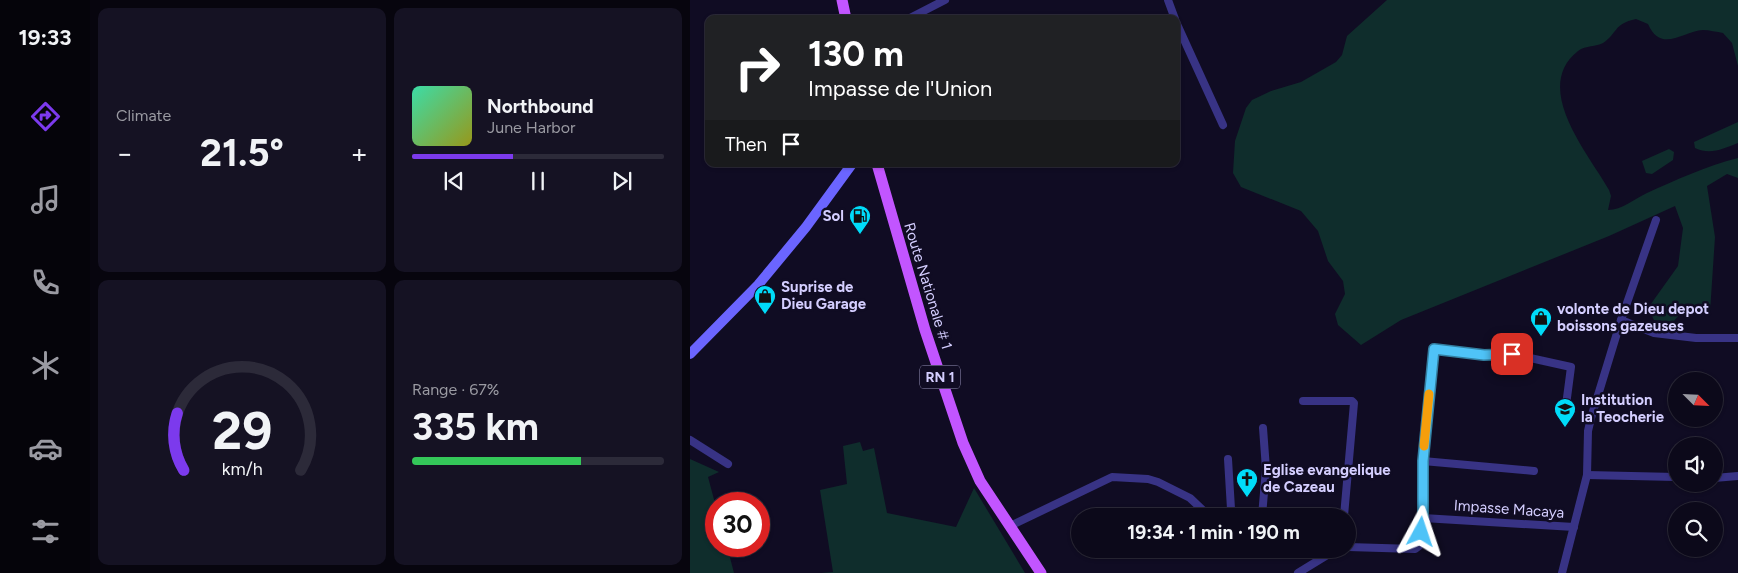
<!DOCTYPE html>
<html lang="en">
<head>
<meta charset="utf-8">
<style>
  :root { --surface:#0c091a; --page:#151223; --text:#f1f3f6; --muted:#9a9aa2; --line:#2c2a39; --accent:#7c3aed }
  body { margin:0; font-family:Figtree,sans-serif; background:var(--page); color:var(--text); height:100vh; display:flex; flex-direction:column; font-size:19px; white-space:nowrap }
  * { box-sizing:border-box; margin:0 }
  p { font-size:16px; color:var(--muted) }
  .icon { flex:none; width:28px; height:28px; fill:none; stroke:currentColor; stroke-width:2; stroke-linecap:round; stroke-linejoin:round }
  .map { position:relative; flex:1; overflow:hidden }
  .side { display:flex; flex-direction:column; gap:8px; padding:8px; background:#07050e; width:600px }
  .side>* { flex:none }
  .guide { position:absolute; left:15px; top:15px; width:475px; height:152px; border-radius:10px; box-shadow:0 1px 4px #0004,0 0 0 1px var(--line); background:#202124; color:#fff; overflow:hidden }
  .needle { width:32px; rotate:114deg }
  .fabs { position:absolute; left:978px; top:372px; display:grid; gap:10px }
  .fabs a { display:grid; place-items:center; width:55px; height:55px; border-radius:50%; background:var(--surface); box-shadow:0 1px 4px #0004,0 0 0 1px var(--line); font-size:25px }
  .speed { position:absolute; left:15px; top:492px; display:flex; gap:10px; font-size:25px; font-weight:700; text-align:center }
  .speed>* { display:grid; place-content:center; width:65px; height:65px; border-radius:50%; background:var(--surface); box-shadow:0 1px 4px #0004,0 0 0 1px var(--line); line-height:1 }
  .speed .limit { border:8px solid #d22; background:#fff; color:#111 }
  .pin { position:absolute; display:grid; place-items:center; width:42px; height:42px; color:#fff; margin:-21px; border-radius:10px; box-shadow:0 2px 8px #0006 }
  .me { position:absolute; width:55px; margin:-28px; rotate:5deg; stroke-linejoin:round; filter:drop-shadow(0 0 4px #0008) }
  .turn { display:flex; align-items:center; gap:18px; height:105px; padding:0 20px; font-size:22px }
  .turn .icon { width:65px; height:65px; stroke-width:2.5 }
  .turn b { display:block; font-size:35px; line-height:42px }
  .then { display:flex; align-items:center; height:48px; padding:0 20px; background:#0003; gap:10px; font-size:19px }
  .big { font-size:38px; font-weight:700; line-height:1.1 }
  .side .widget { flex:1; display:flex; flex-direction:column; justify-content:center; gap:8px; min-width:0; padding:0 18px; border-radius:10px; background:var(--page) }
  .side .dial { align-items:center; gap:0 }
  .dial svg { height:130px; overflow:visible; fill:none; stroke:var(--line); stroke-width:7; stroke-linecap:round; text-anchor:middle }
  .dial text { fill:var(--text); stroke:none }
  .song { display:flex; align-items:center; gap:15px }
  .cover { width:60px; height:60px; border-radius:8px; background:linear-gradient(135deg,hsl(160 70% 55%),hsl(60 70% 35%)) }
  .played { height:5px; border-radius:2px; background:linear-gradient(90deg,var(--accent) 40%,var(--line) 40%) }
  .keys { display:flex; justify-content:space-around; direction:ltr }
  .heat { display:flex; justify-content:space-between; align-items:center; font-size:28px; direction:ltr }
  .charge { height:8px; border-radius:4px; background:linear-gradient(90deg,#34c759 67%,var(--line) 0) }
  .side .tiles { flex:1; display:grid; gap:8px; grid-template-columns:repeat(2,1fr) }
  .trip { position:absolute; left:381px; top:508px; width:285px; height:50px; border-radius:25px; background:var(--surface); box-shadow:0 1px 4px #0004,0 0 0 1px var(--line); font-weight:700; line-height:50px; text-align:center }
  main { display:flex; flex:1; min-height:0 }
  .tabs { display:flex; flex-direction:column; width:90px; justify-content:space-around; align-items:center; background:#05040a; color:var(--muted) }
  .tabs .icon { width:35px; height:35px }
  .tabs .current { color:var(--accent) }
  .tabs b { font-size:22px; color:var(--text) }
  .map>svg:first-child { display:block }
  .green { fill:#0f2d2c }
  .lines { fill:none; stroke-linecap:round; stroke-linejoin:round }
  .street { stroke:#383385; stroke-width:8 }
  .secondary { stroke:#6b65ff; stroke-width:10 }
  .primary { stroke:#c255ff; stroke-width:11 }
  .route-casing { stroke:#337fa1; stroke-width:12 }
  .route { stroke:#4fc3f7; stroke-width:9 }
  .slow { stroke:#f59e0b; stroke-width:9 }
  .labels { text-anchor:middle; dominant-baseline:central; stroke-width:5; stroke-linejoin:round; paint-order:stroke }
  .shield { fill:#100c23; stroke:#9994bd; stroke-width:1 }
  .shield-label { font-size:14px; font-weight:bold; fill:#d4ceff }
  .poi-label { font-size:15px; font-weight:bold; fill:#d4ceff; stroke:#100c23; text-anchor:start }
  .street-label { font-size:15px; fill:#d4ceff; stroke:#100c23 }
</style>
</head>
<body>
<main>
<nav class="tabs">
<b>19:33</b>
<svg class="icon current" aria-label="directions" viewBox="0 0 24 24"><path d="M12 3l9 9-9 9-9-9zM9 14v-3h6M13 9l2 2-2 2"/></svg>
<svg class="icon" aria-label="music" viewBox="0 0 24 24"><path d="M9 18V5l10-2v13"/><circle cx="6" cy="18" r="3"/><circle cx="16" cy="16" r="3"/></svg>
<svg class="icon" aria-label="phone" viewBox="0 0 24 24"><path d="M5 4h4l2 5-3 2q2 4 5 5l2-3 5 2v4C11 20 4 13 5 4z"/></svg>
<svg class="icon" aria-label="climate" viewBox="0 0 24 24"><path d="M12 3v18M4 7l16 10M4 17L20 7"/></svg>
<svg class="icon" aria-label="car" viewBox="0 0 24 24"><path d="M5 17H2v-5l4-1 3-4h7l3 4 3 1v5h-3M9 17h6M6 11h13"/><circle cx="7" cy="17" r="2"/><circle cx="17" cy="17" r="2"/></svg>
<svg class="icon" aria-label="filters" viewBox="0 0 24 24"><path d="M4 7h16M4 17h16"/><circle cx="9" cy="7" r="2"/><circle cx="15" cy="17" r="2"/></svg>
</nav>
<section class="side">
<div class="tiles">
<div class="widget"><p>Climate</p>
<div class="heat"><a>−</a><b class="big">21.5°</b><a>+</a></div>
</div>
<div class="widget">
<div class="song"><i class="cover"></i><div><b>Northbound</b><p>June Harbor</p></div></div>
<div class="played"></div>
<div class="keys"><svg class="icon" aria-label="previous" viewBox="0 0 24 24"><path d="M18 5L8 12l10 7zM5 5v14"/></svg><svg class="icon" aria-label="pause" viewBox="0 0 24 24"><path d="M8 5v14M16 5v14"/></svg><svg class="icon" aria-label="next" viewBox="0 0 24 24"><path d="M6 5l10 7-10 7zM19 5v14"/></svg></div>
</div>
<div class="widget dial"><svg viewBox="0 0 100 80">
<path d="M14 69A42 42 0 1 1 86 69"/>
<path d="M14 69A42 42 0 0 1 10 34" stroke="#7c3aed"/>
<text x="50" y="56" font-size="32" font-weight="700">29</text>
<text x="50" y="72" font-size="11">km/h</text>
</svg></div>
<div class="widget"><p>Range · 67%</p><b class="big">335 km</b><div class="charge"></div></div>
</div>
</section>
<div class="map">
<svg width="1048" height="573" viewBox="0 0 1048 573">
  <rect width="100%" height="100%" fill="#100c23"/>
  <g class="green">
    <path d="M697,0h351v66l-6,-23 -9,-10c-6,-1 -14,-3 -20,-3 -20,1 -42,24 -55,-6l-12,-5c-23,5 -18,14 -33,24 -7,4 -17,2 -25,8 -47,37 11,103 31,139l2,6 -3,14c14,0 26,-11 39,-17 29,-13 59,-27 91,-35v20l-11,-4 -20,12 8,51 -5,75h-28l-9,10 -19,-2 -6,-12 30,-42 5,-38 -8,-22 -66,30 -208,84 -40,25 -23,-20 -3,-11 10,-20 -2,-13 -15,-20 -10,-30 -17,-20 -60,-24 -8,-14 2,-32 11,-33 6,-8 19,-9 30,-9 35,-20 6,-7 5,-19z"/>
    <path d="M1048,122v21c-15,6 -28,12 -43,5l-1,-6z"/>
    <polygon points="979,149 984,152 983,160 962,174 956,173 952,161"/>
    <polygon points="170,442 173,451 184,448 197,513 266,527 284,488 335,573 131,573 143,572 130,490 157,484 153,446"/>
    <polygon points="0,459 29,472 18,477 26,507 26,546 37,546 44,573 0,573"/>
  </g>
  <g class="lines">
    <g class="street">
      <polyline points="478,0 485,19"/>
      <polyline points="218,19 255,0"/>
      <polyline points="486,22 533,125"/>
      <polyline points="931,320 964,333 1006,338 1048,338"/>
      <polyline points="613,401 662,401 664,403 654,516"/>
      <polyline points="0,440 38,464"/>
      <polyline points="538,459 541,509 539,516"/>
      <polyline points="733,461 844,471"/>
      <polyline points="897,475 986,477"/>
      <polyline points="1024,478 1048,476"/>
      <polyline points="572,516 576,469 573,428"/>
      <polyline points="733,518 733,461 744,349 794,355 822,354 881,367 875,413"/>
      <polyline points="320,526 422,477 458,479 468,482 500,498 519,516"/>
      <polyline points="658,547 725,549 729,546 733,518 884,527"/>
      <polyline points="547,549 587,549"/>
      <polyline points="608,573 647,549"/>
      <polyline points="872,573 897,475 898,431 901,418 931,320 966,220"/>
    </g>
    <polyline class="secondary" points="0,354 68,285 116,227 162,164"/>
    <g class="primary">
      <polyline points="152,0 156,19"/>
      <polyline points="187,164 235,330 273,443 290,481 351,573"/>
    </g>
  </g>
  <g class="lines">
    <g class="route-casing">
      <polyline id="route" points="731,532 733,518 733,461 744,349 794,355 822,354"/>
    </g>
    <use href="#route" class="route"/>
    <polyline class="slow" points="734,446 739,394"/>
  </g>
  <defs>
    <g id="fuel-pin" transform="scale(1.125)"><path d="M0 17L-7.5 6A9.5 9.5 0 1 1 7.5 6Z" fill="#00dcf9" stroke="#100c23"/><path d="M-5.5-6h7V0h2V4h1.3V-2.5L3-4.5l.8-.8L6-3V5H2.5V1h-1V6h-7ZM-4.2-4.7v3.2H.2V-4.7Z" fill="#111"/></g>
    <g id="shop-pin" transform="scale(1.125)"><path d="M0 17L-7.5 6A9.5 9.5 0 1 1 7.5 6Z" fill="#00dcf9" stroke="#100c23"/><path d="M-5-2.5h2.3a2.7 3.5 0 0 1 5.4 0H5L5.5 6h-11ZM-1.5-2.5h3a1.5 2.3 0 0 0-3 0Z" fill="#111"/></g>
    <g id="school-pin" transform="scale(1.125)"><path d="M0 17L-7.5 6A9.5 9.5 0 1 1 7.5 6Z" fill="#00dcf9" stroke="#100c23"/><path d="M0-5L7-2L0 1L-7-2ZM-4 1L0 2.5L4 1V4Q0 6-4 4Z" fill="#111"/></g>
    <g id="church-pin" transform="scale(1.125)"><path d="M0 17L-7.5 6A9.5 9.5 0 1 1 7.5 6Z" fill="#00dcf9" stroke="#100c23"/><path d="M-1.2-6h2.4v3.5h3.3v2.4h-3.3V6h-2.4V-.1h-3.3v-2.4h3.3Z" fill="#111"/></g>
  </defs>
  <g fill-rule="evenodd">
    <use href="#fuel-pin" x="170" y="216"/>
    <use href="#shop-pin" x="75" y="296"/>
    <use href="#shop-pin" x="851" y="318"/>
    <use href="#school-pin" x="875" y="409"/>
    <use href="#church-pin" x="557" y="479"/>
  </g>
  <g class="labels">
    <rect class="shield" x="230" y="365.5" width="40" height="23" rx="4"/>
    <g class="shield-label">
      <text x="250" y="377">RN 1</text>
    </g>
    <g class="poi-label">
      <text x="154" y="216" text-anchor="end">Sol</text>
      <text x="91" y="287">Suprise de<tspan x="91" dy="17">Dieu Garage</tspan></text>
      <text x="867" y="309">volonte de Dieu depot<tspan x="867" dy="17">boissons gazeuses</tspan></text>
      <text x="891" y="400">Institution<tspan x="891" dy="17">la Teocherie</tspan></text>
      <text x="573" y="470">Eglise evangelique<tspan x="573" dy="17">de Cazeau</tspan></text>
    </g>
    <g class="street-label">
      <text transform="translate(238 286) rotate(73)">Route Nationale # 1</text>
      <text transform="translate(819 509) rotate(4)">Impasse Macaya</text>
    </g>
  </g>
</svg>
<div class="fabs">
<a><svg class="needle" viewBox="-14 -14 28 28"><path d="M0-13l5 13h-10z" fill="#e53935"/><path d="M0 13l5-13h-10z" fill="#9a9aa2"/></svg></a>
<a><svg class="icon" aria-label="sound" viewBox="0 0 24 24"><path d="M4 9h4l5-4v14l-5-4H4zM17 9q2 3 0 6"/></svg></a>
<a><svg class="icon" aria-label="search" viewBox="0 0 24 24"><circle cx="10" cy="10" r="6"/><path d="M15 15l6 6"/></svg></a>
</div>
<div class="speed"><div class="limit">30</div></div>
<div class="pin" style="left:822px;top:354px;background:#d93025"><svg class="icon" aria-label="arrive" viewBox="0 0 24 24"><path d="M6 21V4h12l-3 4 3 4H6"/></svg></div>
<svg class="me" style="left:731px;top:532px" viewBox="-20 -20 40 40"><path d="M0-17L14 15 0 8-14 15z" fill="#4fc3f7" stroke="#fff" stroke-width="4"/></svg>
<div class="trip">19:34 · 1 min · 190 m</div>
<div class="guide">
<div class="turn"><svg class="icon" aria-label="right" viewBox="0 0 24 24"><path d="M7 20v-9h11M14 6l5 5-5 5"/></svg><div><b>130 m</b>Impasse de l'Union</div></div>
<div class="then">Then<svg class="icon" aria-label="arrive" viewBox="0 0 24 24"><path d="M6 21V4h12l-3 4 3 4H6"/></svg></div>
</div>
</div>
</main>
</body>
</html>
